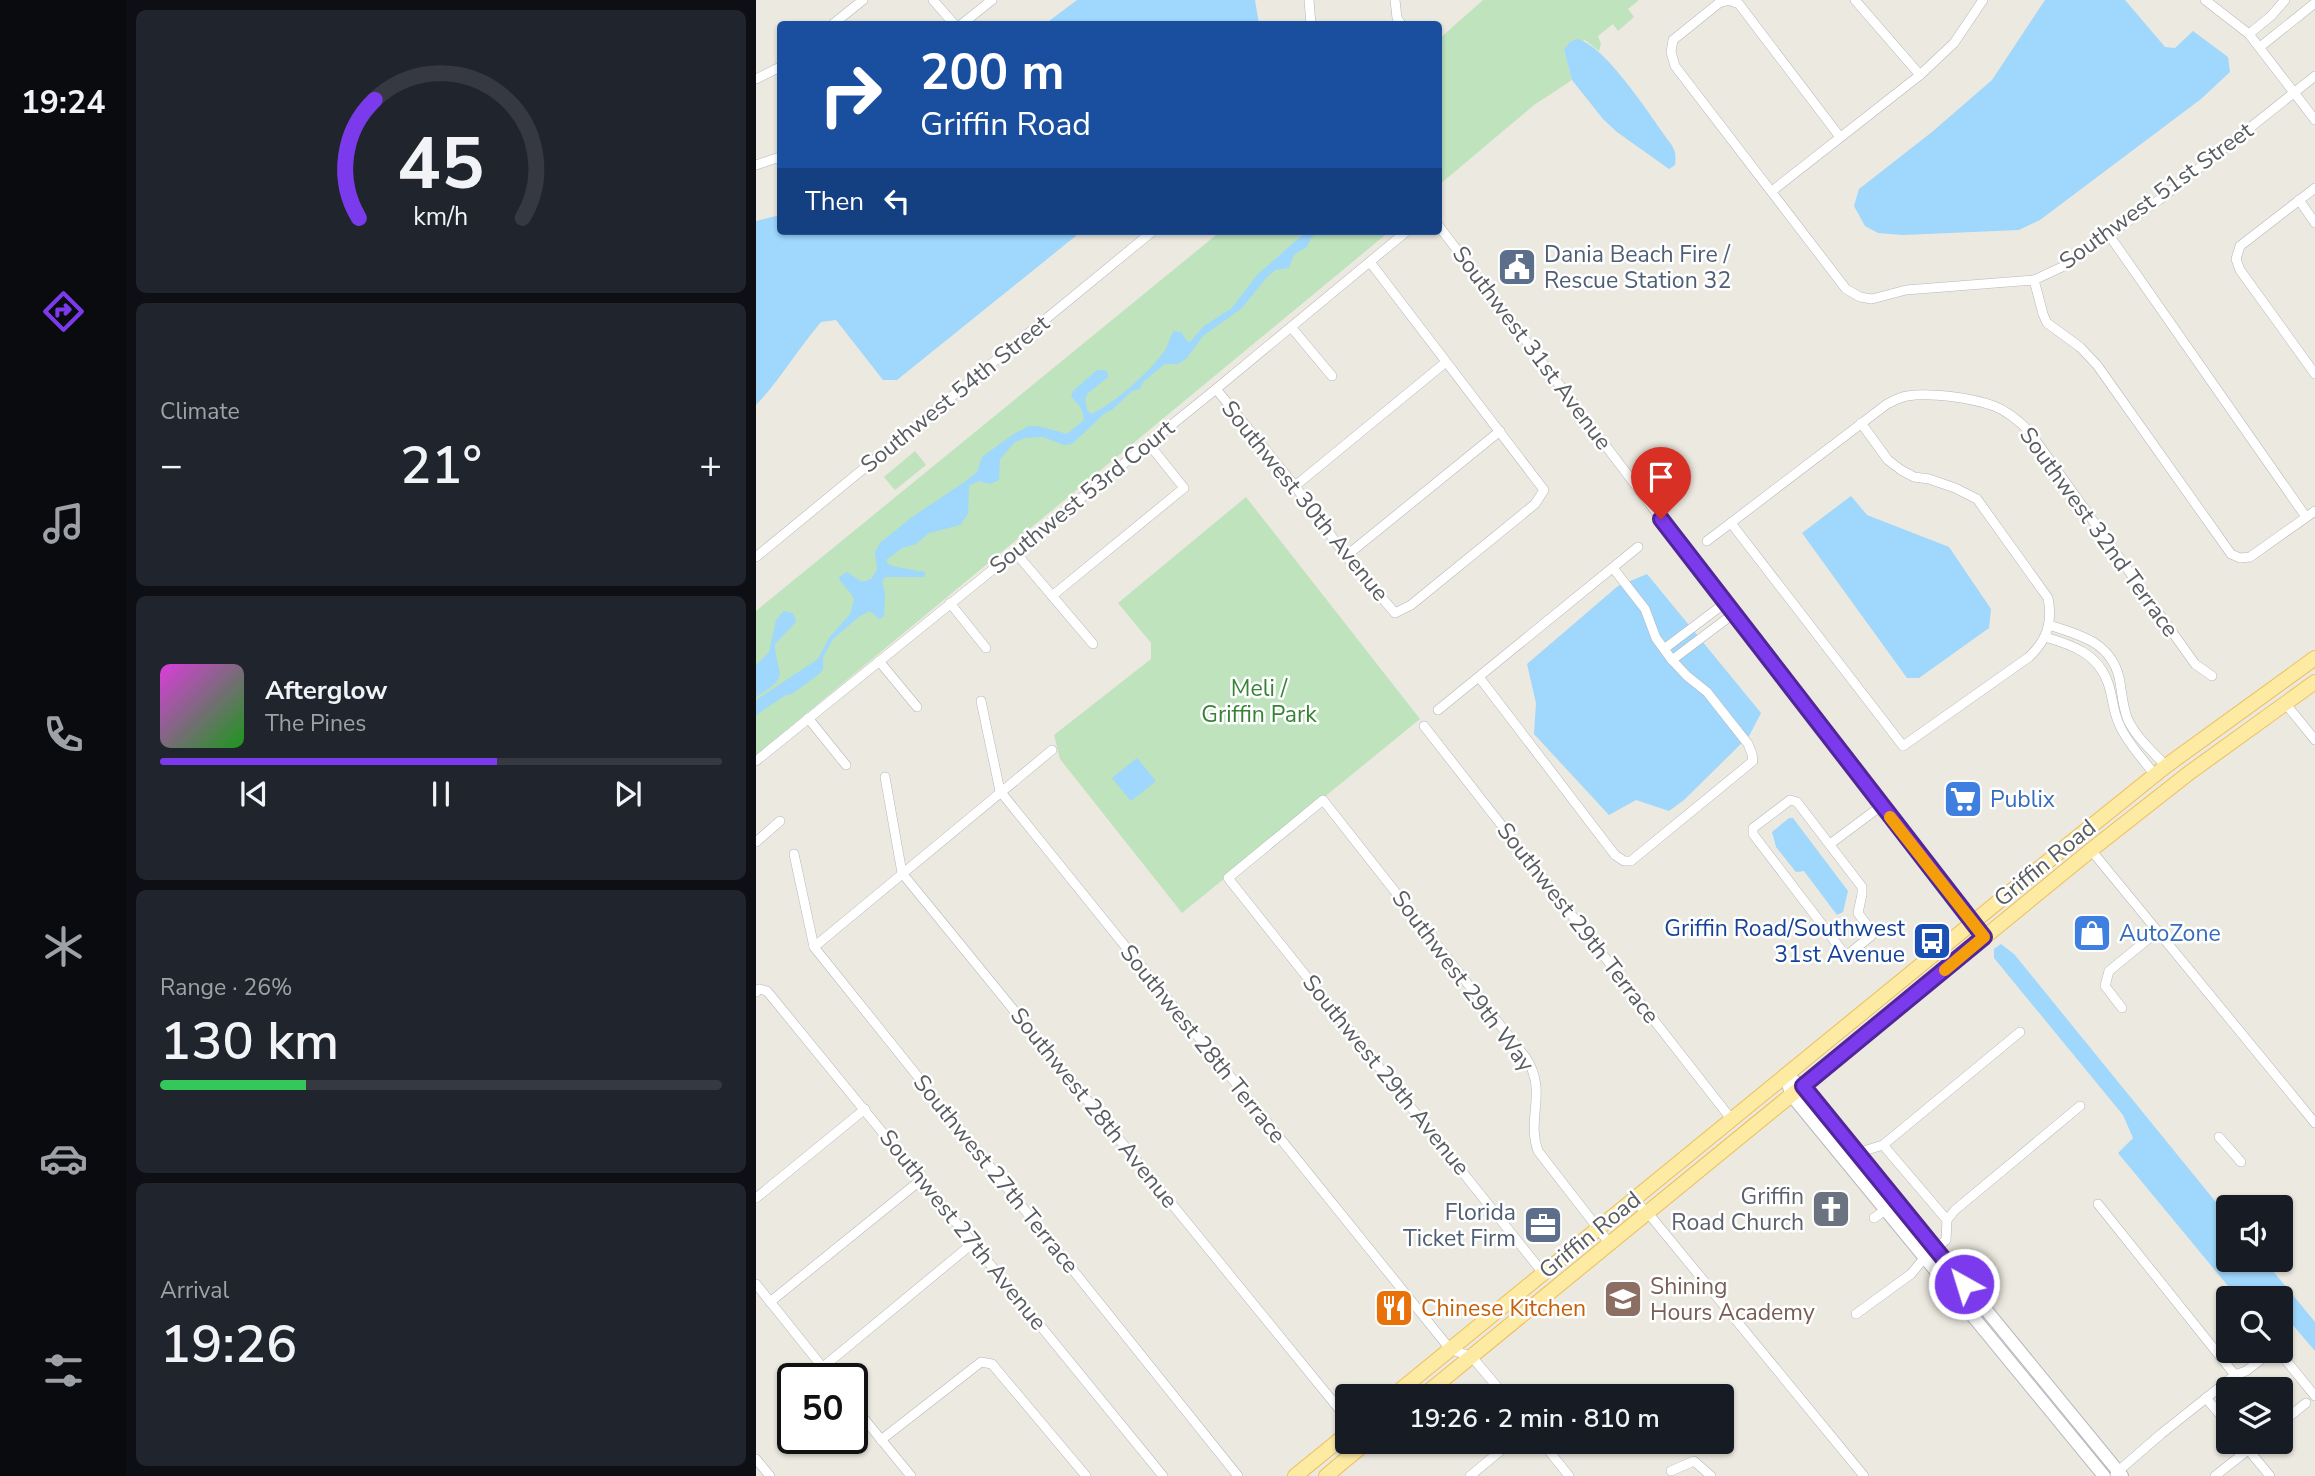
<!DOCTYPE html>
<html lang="en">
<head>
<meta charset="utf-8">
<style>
  :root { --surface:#171b24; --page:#20242c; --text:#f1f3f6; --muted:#9ea1a6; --line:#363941; --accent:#7c3aed }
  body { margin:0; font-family:"Nunito Sans",sans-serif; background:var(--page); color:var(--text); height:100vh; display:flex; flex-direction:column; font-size:26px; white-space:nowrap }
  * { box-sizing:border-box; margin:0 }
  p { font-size:23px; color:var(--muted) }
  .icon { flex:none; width:38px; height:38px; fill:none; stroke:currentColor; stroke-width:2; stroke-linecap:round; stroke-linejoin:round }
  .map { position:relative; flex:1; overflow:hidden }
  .details { display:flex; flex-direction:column; gap:10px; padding:10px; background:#0d0f14; width:630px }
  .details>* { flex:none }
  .guide { position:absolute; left:21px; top:21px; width:665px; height:214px; border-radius:7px; box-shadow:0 2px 5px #0004; background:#1a4fa0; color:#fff; overflow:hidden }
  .fabs { position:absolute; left:1460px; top:1195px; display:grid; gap:14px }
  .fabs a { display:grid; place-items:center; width:77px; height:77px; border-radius:7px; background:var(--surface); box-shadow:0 2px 5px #0004; font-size:35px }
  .speed { position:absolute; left:21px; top:1363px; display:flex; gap:14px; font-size:35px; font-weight:700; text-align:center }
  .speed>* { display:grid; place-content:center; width:91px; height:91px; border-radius:50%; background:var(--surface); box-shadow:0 2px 5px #0004; line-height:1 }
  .speed .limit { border:4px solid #111; border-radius:10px; background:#fff; color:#111 }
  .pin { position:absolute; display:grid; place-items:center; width:60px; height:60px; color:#fff; margin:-72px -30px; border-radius:50% 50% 50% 0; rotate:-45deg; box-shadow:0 0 7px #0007 }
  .pin .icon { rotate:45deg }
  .me { position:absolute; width:77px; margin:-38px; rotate:321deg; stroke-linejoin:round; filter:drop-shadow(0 0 5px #0008) }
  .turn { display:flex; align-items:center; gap:24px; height:147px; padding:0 28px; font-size:32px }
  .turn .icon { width:91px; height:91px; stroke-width:2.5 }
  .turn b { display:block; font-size:49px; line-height:60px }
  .then { display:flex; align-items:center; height:66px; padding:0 28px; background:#0003; gap:14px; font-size:26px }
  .big { font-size:52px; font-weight:600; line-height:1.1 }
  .details .widget { flex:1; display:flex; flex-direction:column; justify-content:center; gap:10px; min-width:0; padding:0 24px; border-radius:10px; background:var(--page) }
  .details .dial { align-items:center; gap:0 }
  .dial svg { height:182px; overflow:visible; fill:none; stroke:var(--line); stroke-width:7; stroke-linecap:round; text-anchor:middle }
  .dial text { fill:var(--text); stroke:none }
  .song { display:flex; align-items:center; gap:21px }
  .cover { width:84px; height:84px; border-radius:10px; background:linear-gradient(135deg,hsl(300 70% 55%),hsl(120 70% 35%)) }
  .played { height:7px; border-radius:4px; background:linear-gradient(90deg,var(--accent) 60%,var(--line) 60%) }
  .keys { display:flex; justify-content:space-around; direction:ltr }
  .heat { display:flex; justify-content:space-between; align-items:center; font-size:38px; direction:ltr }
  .charge { height:10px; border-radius:5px; background:linear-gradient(90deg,#34c759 26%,var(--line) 0) }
  .trip { position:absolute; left:579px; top:1384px; width:399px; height:70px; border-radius:7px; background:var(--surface); box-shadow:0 2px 5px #0004; font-weight:600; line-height:70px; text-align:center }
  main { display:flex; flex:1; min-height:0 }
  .tabs { display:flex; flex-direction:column; width:126px; justify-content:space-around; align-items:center; background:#090b0e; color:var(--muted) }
  .tabs .icon { width:49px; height:49px }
  .tabs .on { color:var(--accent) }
  .tabs b { font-size:32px; color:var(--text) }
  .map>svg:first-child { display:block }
  .green { fill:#bee3bd }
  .water { fill:#9fd7fd }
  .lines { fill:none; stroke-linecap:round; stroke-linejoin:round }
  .street-casing { stroke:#b3b7bb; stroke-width:10 }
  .secondary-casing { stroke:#b4b8bd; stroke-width:14 }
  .primary-casing { stroke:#edbe58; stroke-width:16 }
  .street { stroke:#fff; stroke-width:9 }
  .secondary { stroke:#fff; stroke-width:12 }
  .primary { stroke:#fdeba4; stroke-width:14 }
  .route-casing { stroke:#51269a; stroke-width:18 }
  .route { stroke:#7c3aed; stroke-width:12 }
  .slow { stroke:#f59e0b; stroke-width:12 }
  .labels { text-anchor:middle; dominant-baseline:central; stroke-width:5; stroke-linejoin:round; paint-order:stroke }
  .street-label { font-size:23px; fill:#595d61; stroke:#fff }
  .service-label { font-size:23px; fill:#4e5e75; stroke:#fff; text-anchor:start }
  .park-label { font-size:23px; fill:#368337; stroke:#fff }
  .shop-label { font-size:23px; fill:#366cbe; stroke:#fff; text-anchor:start }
  .transit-label { font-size:23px; fill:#164399; stroke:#fff; text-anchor:end }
  .worship-label { font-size:23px; fill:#5b616d; stroke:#fff; text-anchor:end }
  .education-label { font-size:23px; fill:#785e54; stroke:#fff; text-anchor:start }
  .food-label { font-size:23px; fill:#c56008; stroke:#fff; text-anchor:start }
</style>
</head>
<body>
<main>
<nav class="tabs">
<b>19:24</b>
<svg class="icon on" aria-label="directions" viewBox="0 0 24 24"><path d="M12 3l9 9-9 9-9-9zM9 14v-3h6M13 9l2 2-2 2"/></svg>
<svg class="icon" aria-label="music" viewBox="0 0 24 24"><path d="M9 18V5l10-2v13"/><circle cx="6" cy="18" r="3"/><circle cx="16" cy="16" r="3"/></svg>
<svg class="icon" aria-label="phone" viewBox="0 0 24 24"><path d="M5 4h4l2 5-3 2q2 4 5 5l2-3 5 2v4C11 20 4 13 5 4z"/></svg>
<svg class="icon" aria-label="climate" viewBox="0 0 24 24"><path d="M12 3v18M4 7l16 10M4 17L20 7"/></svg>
<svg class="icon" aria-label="car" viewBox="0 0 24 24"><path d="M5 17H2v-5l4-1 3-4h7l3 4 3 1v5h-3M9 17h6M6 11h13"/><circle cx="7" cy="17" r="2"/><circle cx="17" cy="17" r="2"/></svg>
<svg class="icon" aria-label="filters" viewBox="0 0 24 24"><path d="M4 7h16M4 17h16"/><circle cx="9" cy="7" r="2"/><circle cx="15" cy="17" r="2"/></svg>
</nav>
<section class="details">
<div class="widget dial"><svg viewBox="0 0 100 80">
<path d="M14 69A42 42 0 1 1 86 69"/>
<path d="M14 69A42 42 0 0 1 21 17" stroke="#7c3aed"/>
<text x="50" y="56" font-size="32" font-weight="700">45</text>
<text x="50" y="72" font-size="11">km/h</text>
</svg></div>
<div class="widget"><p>Climate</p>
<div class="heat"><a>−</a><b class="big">21°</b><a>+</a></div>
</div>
<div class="widget">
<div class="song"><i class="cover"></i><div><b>Afterglow</b><p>The Pines</p></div></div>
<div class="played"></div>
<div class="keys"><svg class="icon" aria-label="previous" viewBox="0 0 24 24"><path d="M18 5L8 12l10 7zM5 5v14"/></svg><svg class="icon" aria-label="pause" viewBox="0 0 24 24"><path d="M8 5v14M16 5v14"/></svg><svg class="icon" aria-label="next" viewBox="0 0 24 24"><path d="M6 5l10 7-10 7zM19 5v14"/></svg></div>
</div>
<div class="widget"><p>Range · 26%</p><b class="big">130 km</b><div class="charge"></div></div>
<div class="widget"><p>Arrival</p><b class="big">19:26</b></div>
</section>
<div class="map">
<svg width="1559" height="1476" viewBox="0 0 1559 1476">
  <rect width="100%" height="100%" fill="#ece9e0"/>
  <g class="green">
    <polygon points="727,0 883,0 872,9 878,17 862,31 857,24 842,36 845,44 843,51 829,40 808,50 816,80 778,105 683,185 683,39"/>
    <polygon points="465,231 634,231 0,755 0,611"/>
    <polygon points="159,451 170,465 139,490 128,477"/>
    <polygon points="490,497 664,719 426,913 304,759 298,735 395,659 395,643 362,603"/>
  </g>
  <g class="water">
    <polygon points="321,0 499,0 503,24 289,24"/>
    <polygon points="1289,0 1369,0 1409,47 1419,48 1437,31 1472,57 1474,72 1445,99 1284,220 1263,230 1147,235 1122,233 1109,226 1098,206 1103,189 1176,132 1236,80"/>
    <path d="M820,39c28,3 77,81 95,105 5,8 5,12 4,21l-6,4 -52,-37 -14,-13 -31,-39 -8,-30 5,-7z"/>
    <path d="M24,215v16h302l-185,149h-14l-47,-60 -15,2c-23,27 -41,58 -65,83v-184z"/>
    <path d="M551,231h12l-8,7 -4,9c-16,9 -11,4 -18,21l-14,2 -8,7 -25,31 -39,28 -16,22 -9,6h-13l-22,18 -3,7 -8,2 -19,18 -8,4 -33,31 -8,1 -21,-8 -18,1 -10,4 -15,17 -1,21 -9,4 -11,-3 -10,5 -1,28 -8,11 -31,8 -13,11 -14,4 -16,12 2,4 8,3 29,5v5h-40l-3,6 3,9 -1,24 -5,3 -9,-8 -10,5 -27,23 -10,18v13l-4,4 -27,20 -6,1 -30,20v-15l62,-41 11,-21 21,-24 4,-15c-3,-8 -14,-15 -15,-22l8,-5 15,10 9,-3 6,-9 -2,-18 5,-9 32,-26 51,-34 14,-11 5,-15 30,-22 17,-9h9l29,8 17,-14c-3,-18 -5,-12 -13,-24l2,-5 24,-21h8l3,3v4l-21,17 -2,6 2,9 4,5c23,-10 57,-41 73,-62 4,-7 6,-14 9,-21l8,1 6,9 3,1 14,-16 28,-18 25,-33z"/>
    <polygon points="1095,496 1111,515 1193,547 1235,609 1233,628 1163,678 1151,678 1046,533"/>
    <polygon points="891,574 1005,713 993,736 928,800 913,811 880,800 853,815 778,734 780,703 771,664 862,586"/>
    <path d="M28,611l9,2 3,9 -21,22c1,33 18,30 -19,53v-32l13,-13 7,-32z"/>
    <polygon points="381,758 400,781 375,801 356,778"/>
    <polygon points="1033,818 1037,818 1092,891 1087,912 1081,915 1048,871 1040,872 1020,847 1016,832"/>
    <polygon points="1245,944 1258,954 1472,1217 1472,1260 1508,1260 1559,1322 1559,1351 1535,1323 1524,1330 1524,1298 1482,1298 1362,1153 1377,1138 1367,1115 1238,958 1238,949"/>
  </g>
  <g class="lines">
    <g class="street-casing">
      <g id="street">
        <polyline points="177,0 198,24"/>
        <polyline points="553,0 555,24"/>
        <polyline points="639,0 641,18 645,24"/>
        <polyline points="1099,0 1164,75"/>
        <polyline points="1449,0 1493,34 1559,120"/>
        <polyline points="77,24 107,0"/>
        <polyline points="206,24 236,0"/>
        <polyline points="1493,34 1515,16 1529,0"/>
        <polyline points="1504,47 1559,3"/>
        <polyline points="0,79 24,67"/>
        <polyline points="1084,137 983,4 973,0 963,3 917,40 915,52 919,66 1090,289 1104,297 1116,299 1150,290 1278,280 1306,267 1403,200 1559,76"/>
        <polyline points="0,165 24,157"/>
        <polyline points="1559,188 1484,246 1480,259 1484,270 1559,374"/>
        <polyline points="1016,191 1164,75 1198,43 1227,0"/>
        <polyline points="1543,200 1559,223"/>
        <polyline points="682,225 998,641 1229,937"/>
        <polyline points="1353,235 1550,517"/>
        <polyline points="1278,280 1287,314 1291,323 1324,347 1341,365 1475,554 1484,558 1494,557 1559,511"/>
        <polyline points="535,327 576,376"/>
        <polyline points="460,389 539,486 590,556 639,613 655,605 779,504 788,490 614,262"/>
        <polyline points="539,486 690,362"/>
        <path d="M975,523l172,223 126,-89c18,-17 24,-35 19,-59l-71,-99 -22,-11 -26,-9 -15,-2 -13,-7 -13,-10 -27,-37"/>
        <path d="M951,541l180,-137c6,-3 13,-7 20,-8 23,-4 65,2 87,10 13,5 25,15 35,25l166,233 17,12"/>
        <polyline points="259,552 337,644"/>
        <polyline points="590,556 744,431"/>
        <polyline points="0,557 397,231"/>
        <polyline points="296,596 428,488 392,443"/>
        <polyline points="194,603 230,648"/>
        <path d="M1293,625c31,10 61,17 70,52 3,14 3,29 9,43 8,17 25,32 38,46"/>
        <path d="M1289,637c28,8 53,17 63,46 5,14 5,30 12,43 8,18 23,33 35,49"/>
        <polyline points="908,649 969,603"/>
        <polyline points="916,660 977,614"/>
        <polyline points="123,661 161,707"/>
        <polyline points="723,677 859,855 868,861 875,861 997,761 996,754 992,744 951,692 931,676 916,660 900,638 889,609 857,568"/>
        <polyline points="225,701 244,791 694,1349 716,1357 749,1396"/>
        <polyline points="1529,703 1559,740"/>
        <polyline points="682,710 882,547"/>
        <polyline points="52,718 90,765"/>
        <polyline points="668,726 976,1120"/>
        <polyline points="0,761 460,389 651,231"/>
        <polyline points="129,777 146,873 592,1420"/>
        <polygon points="1034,800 1041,802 1106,887 1106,894 1102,913 1115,930 1115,936 1090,956 997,834 997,828"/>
        <polyline points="0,842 24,821"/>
        <polyline points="1074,844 1125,806"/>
        <polyline points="1335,850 1559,1123"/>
        <polyline points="38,854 58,947 482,1476"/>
        <polyline points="58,947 296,750"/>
        <polyline points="0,992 3,989 11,991 407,1476"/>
        <polyline points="1366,1008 1349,986 1353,971 1402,931"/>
        <polyline points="1463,1137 1485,1162"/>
        <polyline points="1127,1145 1191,1220"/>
        <polyline points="1101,1153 1127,1145 1264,1032"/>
        <polyline points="0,1198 109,1109"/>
        <polyline points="877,1200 892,1213 1108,1476"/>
        <polyline points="1342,1204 1479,1375"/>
        <polyline points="1118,1218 1129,1210"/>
        <path d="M787,1273l-315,-395 95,-78 203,258c22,34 0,60 12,93l72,93"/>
        <polyline points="0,1284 76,1379"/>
        <polyline points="14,1302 166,1179"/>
        <polyline points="1100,1314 1155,1274 1169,1257 1190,1240 1191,1220 1199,1210 1324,1106"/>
        <polyline points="1518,1351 1524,1353 1559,1396"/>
        <polyline points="67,1367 217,1243"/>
        <polyline points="1450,1398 1472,1424"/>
        <polyline points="96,1404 155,1476"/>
        <polyline points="1524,1424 1550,1403"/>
        <polyline points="125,1440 225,1362 236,1364 330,1476"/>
        <polyline points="786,1442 813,1476"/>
        <polyline points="1486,1442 1514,1476"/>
        <polyline points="0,1459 14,1476"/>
        <polyline points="915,1471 938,1461 955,1476"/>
        <polyline points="1359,1474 1405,1434 1479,1375 1490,1371 1516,1351"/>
        <polyline points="714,1476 755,1442"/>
        <polyline points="1459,1476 1502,1442"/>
      </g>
    </g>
    <g class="secondary-casing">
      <g id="secondary">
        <polyline points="1029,1076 1047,1086 1366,1476"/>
        <polyline points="1033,1087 1036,1096 1348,1476"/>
      </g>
    </g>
    <g class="primary-casing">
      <g id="primary">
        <polyline points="637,1396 1313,844 1410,766 1559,658"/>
        <polyline points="667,1396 1335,850 1433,773 1559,682"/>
        <polyline points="539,1476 592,1433"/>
        <polyline points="570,1476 611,1442"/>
      </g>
    </g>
    <use href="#street" class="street"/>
    <use href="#secondary" class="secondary"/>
    <use href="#primary" class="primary"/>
  </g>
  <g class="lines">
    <g class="route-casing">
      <polyline id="route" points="905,519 1228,937 1047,1086 1208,1284"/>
    </g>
    <use href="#route" class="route"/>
    <polyline class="slow" points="1134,817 1228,937 1189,970"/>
  </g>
  <defs>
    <g id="civic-square" transform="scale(2.0125)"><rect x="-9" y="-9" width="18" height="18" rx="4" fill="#5c6f8a" stroke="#fff"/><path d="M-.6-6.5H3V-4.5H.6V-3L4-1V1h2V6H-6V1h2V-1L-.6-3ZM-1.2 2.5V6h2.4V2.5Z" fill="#fff"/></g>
    <g id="supermarket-square" transform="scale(2.0125)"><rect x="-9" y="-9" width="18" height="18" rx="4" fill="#3f7fe0" stroke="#fff"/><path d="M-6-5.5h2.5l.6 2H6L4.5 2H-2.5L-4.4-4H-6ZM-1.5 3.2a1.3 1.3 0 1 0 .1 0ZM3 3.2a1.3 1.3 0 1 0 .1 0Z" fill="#fff"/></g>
    <g id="shop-square" transform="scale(2.0125)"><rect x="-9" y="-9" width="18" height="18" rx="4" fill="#3f7fe0" stroke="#fff"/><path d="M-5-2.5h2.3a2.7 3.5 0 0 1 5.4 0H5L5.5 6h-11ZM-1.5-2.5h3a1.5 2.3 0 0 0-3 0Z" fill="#fff"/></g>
    <g id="bus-square" transform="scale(2.0125)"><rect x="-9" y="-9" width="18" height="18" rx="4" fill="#1a4fb4" stroke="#fff"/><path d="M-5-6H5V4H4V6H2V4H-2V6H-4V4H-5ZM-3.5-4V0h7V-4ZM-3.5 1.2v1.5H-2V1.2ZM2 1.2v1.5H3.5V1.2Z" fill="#fff"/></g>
    <g id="church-square" transform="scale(2.0125)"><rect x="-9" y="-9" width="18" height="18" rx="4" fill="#6b7280" stroke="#fff"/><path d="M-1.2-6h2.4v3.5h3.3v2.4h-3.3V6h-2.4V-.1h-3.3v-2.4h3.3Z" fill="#fff"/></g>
    <g id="office-square" transform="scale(2.0125)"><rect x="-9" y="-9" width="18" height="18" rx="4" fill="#5c6f8a" stroke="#fff"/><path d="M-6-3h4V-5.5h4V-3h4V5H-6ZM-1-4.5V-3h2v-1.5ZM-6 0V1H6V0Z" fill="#fff"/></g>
    <g id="school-square" transform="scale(2.0125)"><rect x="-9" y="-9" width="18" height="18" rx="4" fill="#8d6e63" stroke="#fff"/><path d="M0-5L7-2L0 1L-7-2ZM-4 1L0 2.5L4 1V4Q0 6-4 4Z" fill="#fff"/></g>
    <g id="restaurant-square" transform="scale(2.0125)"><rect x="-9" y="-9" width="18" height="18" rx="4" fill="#e8710a" stroke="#fff"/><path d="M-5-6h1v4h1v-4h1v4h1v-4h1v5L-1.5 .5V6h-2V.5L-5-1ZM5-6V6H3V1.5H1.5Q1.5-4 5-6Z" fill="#fff"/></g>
  </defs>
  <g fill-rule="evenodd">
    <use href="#civic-square" x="761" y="267"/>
    <use href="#supermarket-square" x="1207" y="799"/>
    <use href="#shop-square" x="1336" y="933"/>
    <use href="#bus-square" x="1176" y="941"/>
    <use href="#church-square" x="1075" y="1209"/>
    <use href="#office-square" x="787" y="1225"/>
    <use href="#school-square" x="867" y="1299"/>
    <use href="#restaurant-square" x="638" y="1308"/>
  </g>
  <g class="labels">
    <g class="street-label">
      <text transform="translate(1400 196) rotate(-36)">Southwest 51st Street</text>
      <text transform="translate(776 348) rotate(53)">Southwest 31st Avenue</text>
      <text transform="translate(199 394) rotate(-39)">Southwest 54th Street</text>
      <text transform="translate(326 497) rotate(-39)">Southwest 53rd Court</text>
      <text transform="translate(549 501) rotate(51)">Southwest 30th Avenue</text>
      <text transform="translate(1343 532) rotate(54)">Southwest 32nd Terrace</text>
      <text transform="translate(1289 863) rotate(-39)">Griffin Road</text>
      <text transform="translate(822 923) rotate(52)">Southwest 29th Terrace</text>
      <text transform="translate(707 981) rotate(53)">Southwest 29th Way</text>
      <text transform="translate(447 1044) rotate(51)">Southwest 28th Terrace</text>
      <text transform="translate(630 1075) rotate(51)">Southwest 29th Avenue</text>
      <text transform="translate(338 1108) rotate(51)">Southwest 28th Avenue</text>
      <text transform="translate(240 1174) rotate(51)">Southwest 27th Terrace</text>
      <text transform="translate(207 1230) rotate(51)">Southwest 27th Avenue</text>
      <text transform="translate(834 1235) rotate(-39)">Griffin Road</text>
    </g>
    <g class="service-label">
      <text x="788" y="254">Dania Beach Fire /<tspan x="788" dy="26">Rescue Station 32</tspan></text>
      <text x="760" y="1212" text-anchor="end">Florida<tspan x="760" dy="26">Ticket Firm</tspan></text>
    </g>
    <g class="park-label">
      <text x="503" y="688">Meli /<tspan x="503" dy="26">Griffin Park</tspan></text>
    </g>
    <g class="shop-label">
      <text x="1234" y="799">Publix</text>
      <text x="1363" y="933">AutoZone</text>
    </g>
    <g class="transit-label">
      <text x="1149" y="928">Griffin Road/Southwest<tspan x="1149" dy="26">31st Avenue</tspan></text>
    </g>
    <g class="worship-label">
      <text x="1048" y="1196">Griffin<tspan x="1048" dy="26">Road Church</tspan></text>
    </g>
    <g class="education-label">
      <text x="894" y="1286">Shining<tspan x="894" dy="26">Hours Academy</tspan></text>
    </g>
    <g class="food-label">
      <text x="665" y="1308">Chinese Kitchen</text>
    </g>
  </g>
</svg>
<div class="fabs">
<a><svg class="icon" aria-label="sound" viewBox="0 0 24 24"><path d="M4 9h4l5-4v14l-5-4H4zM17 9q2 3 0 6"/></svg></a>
<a><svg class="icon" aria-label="search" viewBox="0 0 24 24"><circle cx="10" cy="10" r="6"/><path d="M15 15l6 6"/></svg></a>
<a><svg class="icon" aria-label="layers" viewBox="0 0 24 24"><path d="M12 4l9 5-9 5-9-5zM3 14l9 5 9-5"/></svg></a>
</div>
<div class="speed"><div class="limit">50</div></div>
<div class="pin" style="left:905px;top:519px;background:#d93025"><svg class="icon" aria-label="arrive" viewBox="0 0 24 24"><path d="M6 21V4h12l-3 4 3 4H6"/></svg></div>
<svg class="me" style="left:1208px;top:1284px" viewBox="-20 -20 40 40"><circle r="17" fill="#7c3aed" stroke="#fff" stroke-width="3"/><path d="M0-11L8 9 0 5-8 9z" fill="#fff"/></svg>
<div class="trip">19:26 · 2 min · 810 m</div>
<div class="guide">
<div class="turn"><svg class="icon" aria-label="right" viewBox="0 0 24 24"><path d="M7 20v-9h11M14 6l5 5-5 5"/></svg><div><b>200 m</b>Griffin Road</div></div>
<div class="then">Then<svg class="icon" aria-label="left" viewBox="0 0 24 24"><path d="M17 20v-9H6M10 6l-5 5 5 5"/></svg></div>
</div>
</div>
</main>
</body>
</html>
